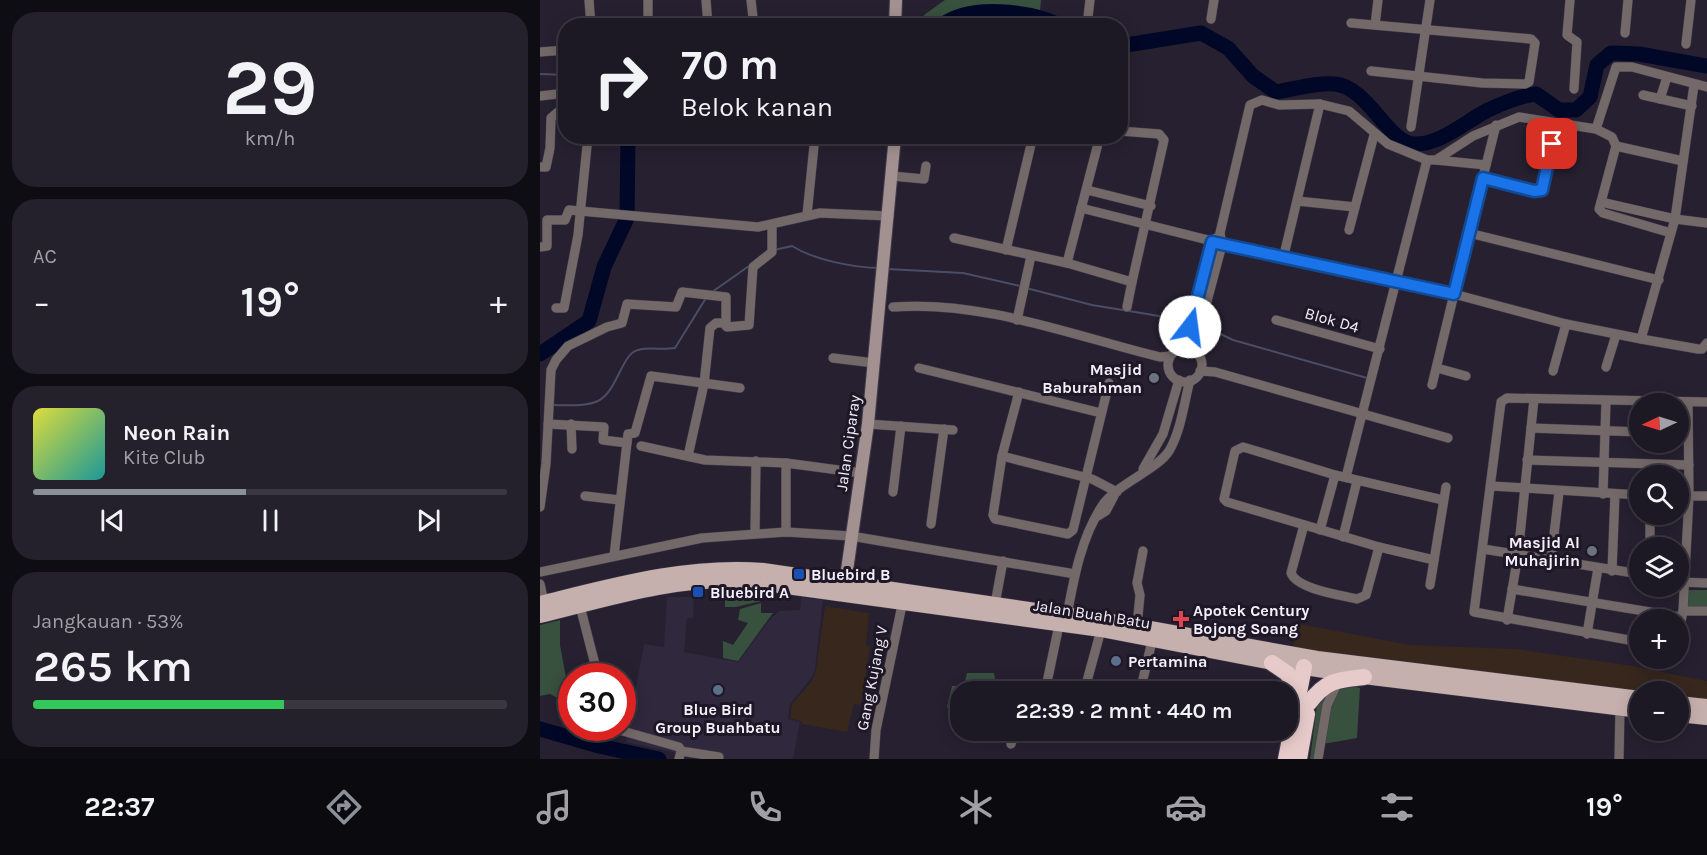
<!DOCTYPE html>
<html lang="id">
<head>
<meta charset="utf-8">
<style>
  :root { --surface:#1c1824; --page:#25212c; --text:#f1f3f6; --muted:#a0a0a6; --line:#3a3741; --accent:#8c9099 }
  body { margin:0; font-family:Karla,sans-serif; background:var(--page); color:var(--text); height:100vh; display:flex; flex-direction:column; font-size:22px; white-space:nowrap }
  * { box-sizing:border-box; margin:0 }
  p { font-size:20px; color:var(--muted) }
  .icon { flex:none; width:33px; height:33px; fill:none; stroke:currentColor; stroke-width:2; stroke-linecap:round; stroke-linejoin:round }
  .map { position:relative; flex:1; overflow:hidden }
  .sheet { display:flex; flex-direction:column; gap:12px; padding:12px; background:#0f0d14; width:540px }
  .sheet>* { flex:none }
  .banner { position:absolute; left:18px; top:18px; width:570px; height:126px; border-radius:24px; box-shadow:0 3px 15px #0003,0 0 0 2px var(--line); background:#1c1824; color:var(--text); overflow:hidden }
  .needle { width:39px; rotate:266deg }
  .controls { position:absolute; left:1089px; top:393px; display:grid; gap:12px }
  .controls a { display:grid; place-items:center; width:60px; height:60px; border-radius:50%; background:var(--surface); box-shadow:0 3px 15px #0003,0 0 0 2px var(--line); font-size:30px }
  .speed { position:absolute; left:18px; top:663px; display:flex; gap:12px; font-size:30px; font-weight:700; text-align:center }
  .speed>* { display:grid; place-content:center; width:78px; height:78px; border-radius:50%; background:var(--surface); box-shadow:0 3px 15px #0003,0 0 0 2px var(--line); line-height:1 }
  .speed .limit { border:9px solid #d22; background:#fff; color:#111 }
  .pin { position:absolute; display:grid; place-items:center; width:51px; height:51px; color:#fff; margin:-26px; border-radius:12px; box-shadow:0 3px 9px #0006 }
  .me { position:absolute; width:66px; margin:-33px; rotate:15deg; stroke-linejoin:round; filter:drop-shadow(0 0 4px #0008) }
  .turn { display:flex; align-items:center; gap:21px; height:126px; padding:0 24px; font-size:27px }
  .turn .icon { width:78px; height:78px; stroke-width:2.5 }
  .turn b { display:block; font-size:42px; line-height:51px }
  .big { font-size:45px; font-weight:600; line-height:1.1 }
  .sheet .widget { flex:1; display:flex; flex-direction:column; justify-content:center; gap:9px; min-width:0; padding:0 21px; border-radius:24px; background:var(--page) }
  .sheet .dial { align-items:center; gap:0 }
  .dial b { font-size:78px; line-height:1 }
  .song { display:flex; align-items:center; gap:18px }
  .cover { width:72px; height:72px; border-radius:9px; background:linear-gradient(135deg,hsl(60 70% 55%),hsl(180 70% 35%)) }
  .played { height:6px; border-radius:3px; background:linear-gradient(90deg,var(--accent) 45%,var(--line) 45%) }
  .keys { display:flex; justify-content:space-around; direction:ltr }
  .heat { display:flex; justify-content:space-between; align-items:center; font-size:33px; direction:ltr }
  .charge { height:9px; border-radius:4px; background:linear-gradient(90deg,#34c759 53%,var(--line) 0) }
  .trip { position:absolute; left:410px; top:681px; width:348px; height:60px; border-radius:24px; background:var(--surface); box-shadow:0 3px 15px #0003,0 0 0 2px var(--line); font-weight:600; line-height:60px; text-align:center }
  .dock { display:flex; height:96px; justify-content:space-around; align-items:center; background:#0b0a0e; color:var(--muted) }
  .dock .icon { width:42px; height:42px }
  .dock .selected { color:var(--accent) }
  .dock b { font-size:27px; color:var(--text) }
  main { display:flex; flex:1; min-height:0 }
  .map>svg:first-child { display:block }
  .commercial { fill:#37271d }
  .built { fill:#30283d }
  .green { fill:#38503e }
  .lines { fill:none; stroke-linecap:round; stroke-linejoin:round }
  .stream { stroke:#4a4d66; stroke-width:2 }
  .river { stroke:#010726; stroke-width:15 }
  .street-casing { stroke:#433d4c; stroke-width:10 }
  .secondary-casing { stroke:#433d4c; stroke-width:14 }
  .primary-casing { stroke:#433d4c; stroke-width:15 }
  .highway-casing { stroke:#433d4c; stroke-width:18 }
  .street { stroke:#746969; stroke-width:9 }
  .secondary { stroke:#a29190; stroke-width:12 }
  .primary { stroke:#c6b0ae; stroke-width:14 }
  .highway { stroke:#e6cbca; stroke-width:16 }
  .route-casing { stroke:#114b97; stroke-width:15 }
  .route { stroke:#1a73e8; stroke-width:10 }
  .worship-dot { fill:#6b7280; stroke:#1d1726; stroke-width:2 }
  .transit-dot { fill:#1a4fb4; stroke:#1d1726; stroke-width:2 }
  .health-dot { fill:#e0444e; stroke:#1d1726; stroke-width:2 }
  .service-dot { fill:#5c6f8a; stroke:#1d1726; stroke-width:2 }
  .labels { text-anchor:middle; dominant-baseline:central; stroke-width:6; stroke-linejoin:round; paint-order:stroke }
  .street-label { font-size:16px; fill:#f4f0fb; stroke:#1d1726 }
  .poi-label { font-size:16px; font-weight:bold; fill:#f4f0fb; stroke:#1d1726; text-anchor:start }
</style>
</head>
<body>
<main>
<section class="sheet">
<div class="widget dial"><b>29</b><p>km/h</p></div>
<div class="widget"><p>AC</p>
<div class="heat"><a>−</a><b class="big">19°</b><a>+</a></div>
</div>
<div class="widget">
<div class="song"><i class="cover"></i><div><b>Neon Rain</b><p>Kite Club</p></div></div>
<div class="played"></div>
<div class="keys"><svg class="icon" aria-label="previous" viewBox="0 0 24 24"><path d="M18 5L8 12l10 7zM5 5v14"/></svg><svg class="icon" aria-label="pause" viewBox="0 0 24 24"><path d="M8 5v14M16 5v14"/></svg><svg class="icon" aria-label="next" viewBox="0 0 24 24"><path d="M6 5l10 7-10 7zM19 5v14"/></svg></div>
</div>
<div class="widget"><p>Jangkauan · 53%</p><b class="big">265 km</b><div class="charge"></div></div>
</section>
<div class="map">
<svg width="1167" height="759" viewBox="0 0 1167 759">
  <rect width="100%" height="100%" fill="#262030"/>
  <g class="commercial">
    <polygon points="285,606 329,613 326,645 330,647 321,705 314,704 307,732 262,724 262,722 250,718 252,704 272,681 276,670"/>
    <polygon points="755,623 870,645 975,649 1093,666 1167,681 1167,700 1139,697 1138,692 1100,692 823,659 753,648"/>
  </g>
  <polygon class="built" points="127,597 154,597 153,618 147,618 144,652 198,662 232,617 240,611 260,610 261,597 283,600 275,669 272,677 250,704 248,719 260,722 253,759 164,759 86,742 104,644 124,647"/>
  <g class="green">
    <polygon points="405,0 501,0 500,12 429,8 394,25 386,25 384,15"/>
    <polygon points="204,590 229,594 230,595 221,596 221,601 196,607 185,607 185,591"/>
    <polygon points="1147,590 1167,590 1167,606 1147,607"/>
    <polygon points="221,603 221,613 233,613 198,661 183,658 183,641 193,645 208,623 198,620 200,609"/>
    <polygon points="20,620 20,645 31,705 10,694 0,696 0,625"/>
    <polygon points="427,673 454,673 456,685 464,691 420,692 420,721 407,707 412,686 424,686"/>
    <polygon points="794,682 820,688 817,738 783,744 781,759 770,759 778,697"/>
  </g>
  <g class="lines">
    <g class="stream">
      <polyline points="0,74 26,75"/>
      <path d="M234,250l18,-4c23,14 59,21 86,22"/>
      <polyline points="347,269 423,273 480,286"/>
      <polyline points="486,288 552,305 650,321"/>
      <polyline points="172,292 209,266"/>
      <polyline points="664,326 693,340 827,378"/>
      <path d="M12,405c15,0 32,2 46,-4 19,-9 24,-48 40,-51 11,-3 25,0 37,-2l31,-50"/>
    </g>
    <g class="river">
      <path d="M401,26c29,-23 89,-15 121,0"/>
      <path d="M580,46l81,-13 27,15 25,28 23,16c19,-3 41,-10 59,-8 33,3 53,59 79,60 26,1 51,-22 74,-34 15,-7 31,-14 48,-16l23,16h17l14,-13 7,-32 14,-12 28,1 68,12"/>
      <polyline points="0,354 49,321 64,267 87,218 88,136"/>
      <polyline points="0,729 59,746 119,759"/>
    </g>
    <g class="street-casing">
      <g id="street">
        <polyline points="49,0 51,26"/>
        <polyline points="108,0 108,26"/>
        <polyline points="166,0 168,26"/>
        <polyline points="211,0 214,26"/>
        <polyline points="1030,0 1027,35 1037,42 1034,89"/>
        <polyline points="548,17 550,0"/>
        <polyline points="671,19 674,0"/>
        <polyline points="811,23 991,39 995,43 989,82 985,84 942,83 831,71"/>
        <polyline points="835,25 838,0"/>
        <polyline points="1085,33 1088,0"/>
        <polyline points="1146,44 1151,0"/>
        <polyline points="0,52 26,50"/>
        <polyline points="1103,95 1152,106"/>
        <polyline points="0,96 26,93"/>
        <polyline points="1120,99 1127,77"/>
        <polyline points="871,127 890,0"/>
        <polyline points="1056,129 1076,67 1092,67 1167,87"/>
        <polyline points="1076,146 1143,161"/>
        <polyline points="896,160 946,165"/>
        <polyline points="0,167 6,167 10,148 11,118 18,112 26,110"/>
        <polyline points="352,176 384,179 386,166"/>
        <polyline points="943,178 994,191 1002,190 1017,123"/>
        <polyline points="547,190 611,206"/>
        <polyline points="757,201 815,207"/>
        <polyline points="1061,202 1059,209 1063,213 1131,233"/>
        <polyline points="541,208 743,259 914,294 956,125"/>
        <polyline points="267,215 275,136"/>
        <polyline points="809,230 834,135"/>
        <polyline points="929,233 1119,280"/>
        <polyline points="414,238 527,263 560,136"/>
        <polyline points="0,247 7,246 7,220 25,220 29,210 218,227 280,213 349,216"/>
        <polyline points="466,250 493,136"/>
        <polyline points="743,259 780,104 809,111 848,144 887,160 896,160 933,136 979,117 1056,129 1072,137 1076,146 1061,202 1135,219 1167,223"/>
        <polyline points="527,263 592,282 624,140 619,134 580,131"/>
        <path d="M353,307c90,-7 181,29 267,50l10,-1"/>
        <polyline points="587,307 592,282"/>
        <polyline points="16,308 24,308 38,235 48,136"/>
        <polyline points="477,320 491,256"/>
        <polyline points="736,320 840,349"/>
        <polyline points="1101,339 1158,349 1162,349 1167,343"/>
        <polyline points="645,348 672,242 676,238"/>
        <circle cx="645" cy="365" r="17"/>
        <polyline points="654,350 682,245 680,233 710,105 722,100 739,105 780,104"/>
        <polyline points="293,358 334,363"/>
        <polyline points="1066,367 1076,335"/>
        <polyline points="379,368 561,413"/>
        <polyline points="897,368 926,376"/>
        <polyline points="660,371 675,372 908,438"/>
        <polyline points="1013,371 1026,324"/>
        <polyline points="892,385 914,294 1026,324 1101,339 1135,219 1154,85"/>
        <polyline points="479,392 462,456 453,515 455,519 528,534 533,530 569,383"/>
        <polyline points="8,424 64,427 63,440 87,443"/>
        <polyline points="31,424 32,449"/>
        <polyline points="328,424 413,430"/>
        <polyline points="991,428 1100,432"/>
        <polyline points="101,446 165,460 246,463 321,473"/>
        <polyline points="148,456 164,384 170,328 176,323 184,323 187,327 209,325 213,267 232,252 232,225"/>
        <polyline points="462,456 552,479 577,492"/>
        <polyline points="987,460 1149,465"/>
        <polyline points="603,469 623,434 639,380"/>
        <polyline points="806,477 887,160"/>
        <polyline points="951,486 1100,495"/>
        <polyline points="353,492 361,426"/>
        <polyline points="1063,494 1066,401"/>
        <polyline points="45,496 80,500"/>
        <polyline points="1138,496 1167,496"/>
        <polyline points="0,507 6,464 11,370 16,360 28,346 67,327 82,323 87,304 136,307 142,292 186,297 186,326"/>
        <polyline points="558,516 566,511 574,496"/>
        <polyline points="391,524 404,429"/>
        <path d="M764,525l-13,48c6,16 49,22 66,26l9,-4 13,-48"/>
        <polyline points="780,530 795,475"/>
        <polyline points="246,532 246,463"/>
        <polyline points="215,533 216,461"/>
        <polyline points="803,537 817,481"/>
        <polyline points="1110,548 1110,514"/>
        <polyline points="943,549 1100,574"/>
        <polyline points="74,556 88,434 95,433 111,376 200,388"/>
        <polyline points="894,560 839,547 687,502 684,499 695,451 703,447 795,475 903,500"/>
        <polyline points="1011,560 1019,492"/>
        <polyline points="1072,571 1075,494"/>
        <polyline points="0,572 162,538 246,532 311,536 535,574"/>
        <polyline points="1138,582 1167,583"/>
        <polyline points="0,584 4,602"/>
        <polyline points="890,585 906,487"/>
        <polyline points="972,589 1140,617"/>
        <polyline points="455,604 463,561"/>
        <polyline points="40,606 58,676"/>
        <polyline points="1143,611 1149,496 1148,402"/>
        <path d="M527,615c7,-37 14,-77 35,-109 13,-21 55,-36 67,-55 12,-20 15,-48 21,-71"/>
        <polyline points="967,620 978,555 994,399"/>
        <polyline points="597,626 600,595 597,583 603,551"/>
        <polyline points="1047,634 1058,568"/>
        <polyline points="1138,637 1143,611 1167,611"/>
        <polyline points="1100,642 934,612 961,402 967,398 1167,402"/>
        <polyline points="505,692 519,625"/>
        <polyline points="544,692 561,630"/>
        <polyline points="600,692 612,641"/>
        <polyline points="72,728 139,747 141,751 139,759"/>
        <polyline points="471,744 476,730"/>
        <polyline points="141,751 179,757"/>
        <polyline points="334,759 336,730 362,605"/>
        <polyline points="778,759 787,705 798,682"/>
        <polyline points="1079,759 1080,708"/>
      </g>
    </g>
    <g class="secondary-casing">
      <g id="secondary">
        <polyline points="355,26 356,0"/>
        <polyline points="305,584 328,424 355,136"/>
      </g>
    </g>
    <g class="primary-casing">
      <g id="primary">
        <path d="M0,603c73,-18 147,-39 223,-33l342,50 212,38 323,40"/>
        <path d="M0,616c66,-16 135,-38 203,-35l358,49 171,33 92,14 276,34"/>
        <polyline points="1138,703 1167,706"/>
        <polyline points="1138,715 1167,718"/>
      </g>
    </g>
    <g class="highway-casing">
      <g id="highway">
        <polyline points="732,663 748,674 757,699"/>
        <path d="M769,703c17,-23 28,-23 55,-26"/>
        <polyline points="746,759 764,667"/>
        <polyline points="759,759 767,714"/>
      </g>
    </g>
    <use href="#street" class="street"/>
    <use href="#secondary" class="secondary"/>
    <use href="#primary" class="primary"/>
    <use href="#highway" class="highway"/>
  </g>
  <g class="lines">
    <g class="route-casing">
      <polyline id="route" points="650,327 672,242 914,294 943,178 994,191 1002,190 1012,144"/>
    </g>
    <use href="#route" class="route"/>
  </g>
  <g class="worship-dot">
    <circle cx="614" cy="378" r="6"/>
    <circle cx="1052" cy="551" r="6"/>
  </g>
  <g class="transit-dot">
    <rect x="253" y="568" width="12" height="12" rx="3"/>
    <rect x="152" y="586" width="12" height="12" rx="3"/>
  </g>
  <path class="health-dot" d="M638 610h6v6h6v6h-6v6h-6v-6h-6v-6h6z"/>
  <g class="service-dot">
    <circle cx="576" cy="661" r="6"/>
    <circle cx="178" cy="690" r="6"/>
  </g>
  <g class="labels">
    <g class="street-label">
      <text transform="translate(792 320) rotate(16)">Blok D4</text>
      <text transform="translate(308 443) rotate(-82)">Jalan Ciparay</text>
      <text transform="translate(552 614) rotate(9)">Jalan Buah Batu</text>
      <text transform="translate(332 678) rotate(-79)">Gang Kujang V</text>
    </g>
    <g class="poi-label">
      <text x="602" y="369" text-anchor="end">Masjid<tspan x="602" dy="18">Baburahman</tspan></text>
      <text x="1040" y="542" text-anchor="end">Masjid Al<tspan x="1040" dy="18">Muhajirin</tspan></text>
      <text x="271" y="574">Bluebird B</text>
      <text x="170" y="592">Bluebird A</text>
      <text x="653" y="610">Apotek Century<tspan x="653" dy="18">Bojong Soang</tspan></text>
      <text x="588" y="661">Pertamina</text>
      <text x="178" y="709" text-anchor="middle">Blue Bird<tspan x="178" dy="18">Group Buahbatu</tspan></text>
    </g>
  </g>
</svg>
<div class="controls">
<a><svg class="needle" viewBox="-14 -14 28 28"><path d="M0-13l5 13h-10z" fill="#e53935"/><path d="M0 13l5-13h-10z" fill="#a0a0a6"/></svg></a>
<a><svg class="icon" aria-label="search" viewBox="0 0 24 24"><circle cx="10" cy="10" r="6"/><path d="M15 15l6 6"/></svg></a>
<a><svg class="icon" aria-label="layers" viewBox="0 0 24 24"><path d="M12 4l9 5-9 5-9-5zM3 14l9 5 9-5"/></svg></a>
<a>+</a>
<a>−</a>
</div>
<div class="speed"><div class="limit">30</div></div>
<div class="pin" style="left:1012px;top:144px;background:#d93025"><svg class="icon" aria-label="arrive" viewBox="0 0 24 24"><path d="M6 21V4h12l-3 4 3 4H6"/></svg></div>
<svg class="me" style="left:650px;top:327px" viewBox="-20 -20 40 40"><circle r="19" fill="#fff"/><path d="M0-13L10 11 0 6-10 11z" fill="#1a73e8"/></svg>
<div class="trip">22:39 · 2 mnt · 440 m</div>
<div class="banner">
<div class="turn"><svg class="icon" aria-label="right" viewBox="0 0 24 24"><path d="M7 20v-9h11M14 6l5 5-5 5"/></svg><div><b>70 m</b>Belok kanan</div></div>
</div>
</div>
</main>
<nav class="dock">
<b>22:37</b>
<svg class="icon selected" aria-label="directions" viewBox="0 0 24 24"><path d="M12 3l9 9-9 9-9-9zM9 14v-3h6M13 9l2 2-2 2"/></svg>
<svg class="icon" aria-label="music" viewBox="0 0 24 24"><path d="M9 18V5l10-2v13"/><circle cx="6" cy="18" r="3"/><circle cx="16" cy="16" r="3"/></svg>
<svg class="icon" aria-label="phone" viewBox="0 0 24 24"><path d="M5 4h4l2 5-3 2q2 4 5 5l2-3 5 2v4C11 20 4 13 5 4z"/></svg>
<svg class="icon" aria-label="climate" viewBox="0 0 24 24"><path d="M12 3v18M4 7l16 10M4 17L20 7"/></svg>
<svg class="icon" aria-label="car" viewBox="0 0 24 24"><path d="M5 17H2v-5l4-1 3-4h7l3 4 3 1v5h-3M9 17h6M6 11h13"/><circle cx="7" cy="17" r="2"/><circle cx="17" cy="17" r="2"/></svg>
<svg class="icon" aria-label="filters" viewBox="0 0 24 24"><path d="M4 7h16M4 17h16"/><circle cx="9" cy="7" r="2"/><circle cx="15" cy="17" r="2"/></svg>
<b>19°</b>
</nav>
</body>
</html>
